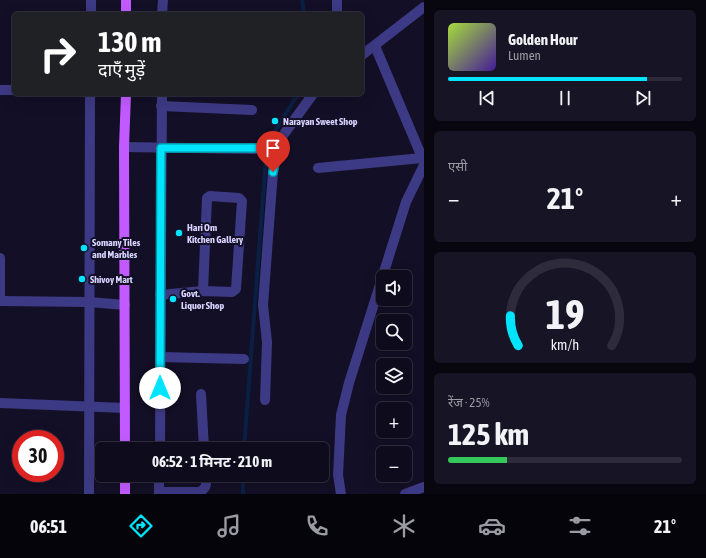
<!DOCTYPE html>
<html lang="hi">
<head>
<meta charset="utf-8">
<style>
  :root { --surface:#0e0b1c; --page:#171425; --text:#f1f3f6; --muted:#9b9ba3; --line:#2e2b3b; --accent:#00e5ff }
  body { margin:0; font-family:"Asap Condensed","Noto Sans Devanagari",sans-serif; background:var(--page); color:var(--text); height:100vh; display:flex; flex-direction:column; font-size:15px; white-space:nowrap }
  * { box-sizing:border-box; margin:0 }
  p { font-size:13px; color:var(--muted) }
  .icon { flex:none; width:22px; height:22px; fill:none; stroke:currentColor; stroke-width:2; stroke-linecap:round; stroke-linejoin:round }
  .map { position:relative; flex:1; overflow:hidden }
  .sheet { display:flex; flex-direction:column; gap:10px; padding:10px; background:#08060f; width:282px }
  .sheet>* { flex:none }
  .banner { position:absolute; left:12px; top:12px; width:352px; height:84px; border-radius:6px; box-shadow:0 4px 16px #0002,0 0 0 1px var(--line); background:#202124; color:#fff; overflow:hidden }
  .tools { position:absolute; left:376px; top:270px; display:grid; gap:8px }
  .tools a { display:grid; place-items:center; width:36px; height:36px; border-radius:6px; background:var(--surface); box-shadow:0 4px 16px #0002,0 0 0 1px var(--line); font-size:20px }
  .speed { position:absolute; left:12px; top:430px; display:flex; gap:8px; font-size:20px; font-weight:700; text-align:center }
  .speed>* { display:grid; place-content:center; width:52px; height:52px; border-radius:50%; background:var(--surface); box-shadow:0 4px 16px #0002,0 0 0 1px var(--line); line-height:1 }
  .speed .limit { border:6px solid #d22; background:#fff; color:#111 }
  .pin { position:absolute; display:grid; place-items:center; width:34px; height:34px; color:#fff; margin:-41px -17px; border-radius:50% 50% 50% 0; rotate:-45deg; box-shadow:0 0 4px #0007 }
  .pin .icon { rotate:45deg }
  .me { position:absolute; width:44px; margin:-22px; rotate:0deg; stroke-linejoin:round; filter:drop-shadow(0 0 3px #0008) }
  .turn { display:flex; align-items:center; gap:14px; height:84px; padding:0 20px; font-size:18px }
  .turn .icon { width:52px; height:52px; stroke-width:2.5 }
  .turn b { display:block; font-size:28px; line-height:34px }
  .big { font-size:30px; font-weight:700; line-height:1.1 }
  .sheet .tile { flex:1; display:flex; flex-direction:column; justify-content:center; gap:6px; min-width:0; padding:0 14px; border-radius:6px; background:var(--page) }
  .sheet .dial { align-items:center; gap:0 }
  .dial svg { height:104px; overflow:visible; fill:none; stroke:var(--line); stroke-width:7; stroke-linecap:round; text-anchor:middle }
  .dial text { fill:var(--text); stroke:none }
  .song { display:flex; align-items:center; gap:12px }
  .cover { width:48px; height:48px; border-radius:6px; background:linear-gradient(135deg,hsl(80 70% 55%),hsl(260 70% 35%)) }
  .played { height:4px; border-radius:2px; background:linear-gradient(90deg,var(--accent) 85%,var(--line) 85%) }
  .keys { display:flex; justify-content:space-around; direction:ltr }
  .heat { display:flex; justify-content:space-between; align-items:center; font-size:22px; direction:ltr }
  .charge { height:6px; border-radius:3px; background:linear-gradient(90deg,#34c759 25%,var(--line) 0) }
  .trip { position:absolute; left:95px; top:442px; width:234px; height:40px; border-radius:6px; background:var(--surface); box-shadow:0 4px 16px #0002,0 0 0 1px var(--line); font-weight:700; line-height:40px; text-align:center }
  .dock { display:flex; height:64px; justify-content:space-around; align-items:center; background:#06040b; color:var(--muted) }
  .dock .icon { width:28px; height:28px }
  .dock .current { color:var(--accent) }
  .dock b { font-size:18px; color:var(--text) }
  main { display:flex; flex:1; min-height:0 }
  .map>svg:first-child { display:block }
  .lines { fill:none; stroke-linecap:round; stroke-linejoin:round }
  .stream { stroke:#0a1f44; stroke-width:4 }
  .minor { stroke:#3d3a85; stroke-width:10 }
  .major { stroke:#c25bff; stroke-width:10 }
  .route-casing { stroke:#0095a6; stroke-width:10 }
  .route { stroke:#00e5ff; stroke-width:7 }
  .poi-dot { fill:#00e5ff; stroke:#130f26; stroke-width:1.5 }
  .labels { text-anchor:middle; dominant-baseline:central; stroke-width:4; stroke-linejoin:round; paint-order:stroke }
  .poi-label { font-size:10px; font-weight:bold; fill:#d9d4ff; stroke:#130f26; text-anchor:start }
</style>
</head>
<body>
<main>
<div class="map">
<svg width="424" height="494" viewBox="0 0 424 494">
  <rect width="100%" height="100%" fill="#130f26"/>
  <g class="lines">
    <g class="stream">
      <polyline points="302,0 304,14"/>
      <polyline points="244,449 266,156 275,131 298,94"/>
      <polyline points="243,494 243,475"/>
    </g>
    <g class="minor">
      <polyline points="91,14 91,0"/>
      <polyline points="162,14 163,0"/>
      <polyline points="337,14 337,0"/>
      <polyline points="375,46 424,162"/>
      <polyline points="362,55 424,7"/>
      <polyline points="0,90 14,90"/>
      <polyline points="161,106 252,110"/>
      <polyline points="124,147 262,149 279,141 313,94"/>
      <polyline points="318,168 422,158"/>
      <polyline points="0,258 0,301"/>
      <polyline points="160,295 203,291 232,292 236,289 242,201 239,198 210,196 207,198 203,291"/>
      <polyline points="0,301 89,302 125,305"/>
      <polyline points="160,357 244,359"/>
      <polyline points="201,394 204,449"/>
      <polyline points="265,400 267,342 263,305 273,172 279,141"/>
      <polyline points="0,403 125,408"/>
      <polyline points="160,449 162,94"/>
      <path d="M159,492h40c9,-4 7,-8 7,-17"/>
      <polyline points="89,494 90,94"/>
      <polyline points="159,494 159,475"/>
      <polyline points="341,494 338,475 341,415 349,383 406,202 424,165"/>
      <polyline points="405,494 424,487"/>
    </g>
    <g class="major">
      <polyline points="126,14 126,0"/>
      <polyline points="125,449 124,147 126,94"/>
      <polyline points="125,494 125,475"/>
    </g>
  </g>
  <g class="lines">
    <g class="route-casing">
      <polyline id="route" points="160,388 161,148 262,148 279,141 273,172"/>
    </g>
    <use href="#route" class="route"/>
  </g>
  <g class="poi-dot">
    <circle cx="275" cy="121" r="4"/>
    <circle cx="179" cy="233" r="4"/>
    <circle cx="84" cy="248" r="4"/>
    <circle cx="82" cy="279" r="4"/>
    <circle cx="173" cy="299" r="4"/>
  </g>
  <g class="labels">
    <g class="poi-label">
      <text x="283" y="121">Narayan Sweet Shop</text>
      <text x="187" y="227">Hari Om<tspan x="187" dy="12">Kitchen Gallery</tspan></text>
      <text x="92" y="242">Somany Tiles<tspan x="92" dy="12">and Marbles</tspan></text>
      <text x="90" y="279">Shivoy Mart</text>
      <text x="181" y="293">Govt.<tspan x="181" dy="12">Liquor Shop</tspan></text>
    </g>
  </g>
</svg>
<div class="tools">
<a><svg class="icon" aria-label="sound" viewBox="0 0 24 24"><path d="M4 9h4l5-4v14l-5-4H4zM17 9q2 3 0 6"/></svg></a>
<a><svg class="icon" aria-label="search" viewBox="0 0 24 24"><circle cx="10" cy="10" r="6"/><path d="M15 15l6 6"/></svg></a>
<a><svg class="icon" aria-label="layers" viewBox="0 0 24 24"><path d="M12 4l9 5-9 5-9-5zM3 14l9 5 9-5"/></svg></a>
<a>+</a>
<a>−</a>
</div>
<div class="speed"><div class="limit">30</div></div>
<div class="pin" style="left:273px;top:172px;background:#d93025"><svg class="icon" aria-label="arrive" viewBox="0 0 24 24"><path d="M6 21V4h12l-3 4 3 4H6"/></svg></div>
<svg class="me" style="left:160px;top:388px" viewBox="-20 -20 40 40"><circle r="19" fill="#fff"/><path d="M0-13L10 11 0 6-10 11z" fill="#00e5ff"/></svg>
<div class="trip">06:52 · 1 मिनट · 210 m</div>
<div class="banner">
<div class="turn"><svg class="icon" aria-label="right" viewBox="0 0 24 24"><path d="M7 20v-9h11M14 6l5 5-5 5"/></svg><div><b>130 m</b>दाएँ मुड़ें</div></div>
</div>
</div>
<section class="sheet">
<div class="tile">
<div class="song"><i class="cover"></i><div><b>Golden Hour</b><p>Lumen</p></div></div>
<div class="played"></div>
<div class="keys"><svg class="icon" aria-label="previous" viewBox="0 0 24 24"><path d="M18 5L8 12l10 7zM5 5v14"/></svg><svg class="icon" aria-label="pause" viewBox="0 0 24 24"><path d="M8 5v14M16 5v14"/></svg><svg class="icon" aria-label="next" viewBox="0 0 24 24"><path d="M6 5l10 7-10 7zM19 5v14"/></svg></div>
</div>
<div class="tile"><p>एसी</p>
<div class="heat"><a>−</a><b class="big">21°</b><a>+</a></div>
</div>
<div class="tile dial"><svg viewBox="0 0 100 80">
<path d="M14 69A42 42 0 1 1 86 69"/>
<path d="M14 69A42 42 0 0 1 8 46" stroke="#00e5ff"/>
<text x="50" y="56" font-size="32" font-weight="700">19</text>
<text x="50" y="72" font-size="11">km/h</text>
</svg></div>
<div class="tile"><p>रेंज · 25%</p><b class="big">125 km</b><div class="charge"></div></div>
</section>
</main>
<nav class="dock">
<b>06:51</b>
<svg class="icon current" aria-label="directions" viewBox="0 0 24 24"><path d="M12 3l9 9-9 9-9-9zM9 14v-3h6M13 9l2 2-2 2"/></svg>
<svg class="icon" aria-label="music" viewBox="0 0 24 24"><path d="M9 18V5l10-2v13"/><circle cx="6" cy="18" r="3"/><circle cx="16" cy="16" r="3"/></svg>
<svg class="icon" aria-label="phone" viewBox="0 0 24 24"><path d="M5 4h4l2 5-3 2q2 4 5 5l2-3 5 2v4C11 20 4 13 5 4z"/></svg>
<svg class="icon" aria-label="climate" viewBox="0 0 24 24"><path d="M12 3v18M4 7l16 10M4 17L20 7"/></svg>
<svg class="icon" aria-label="car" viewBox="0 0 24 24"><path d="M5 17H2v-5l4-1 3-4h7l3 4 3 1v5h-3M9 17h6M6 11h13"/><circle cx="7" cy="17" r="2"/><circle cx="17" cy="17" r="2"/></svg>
<svg class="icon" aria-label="filters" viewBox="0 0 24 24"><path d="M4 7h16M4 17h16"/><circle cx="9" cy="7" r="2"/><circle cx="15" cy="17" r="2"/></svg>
<b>21°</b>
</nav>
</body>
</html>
